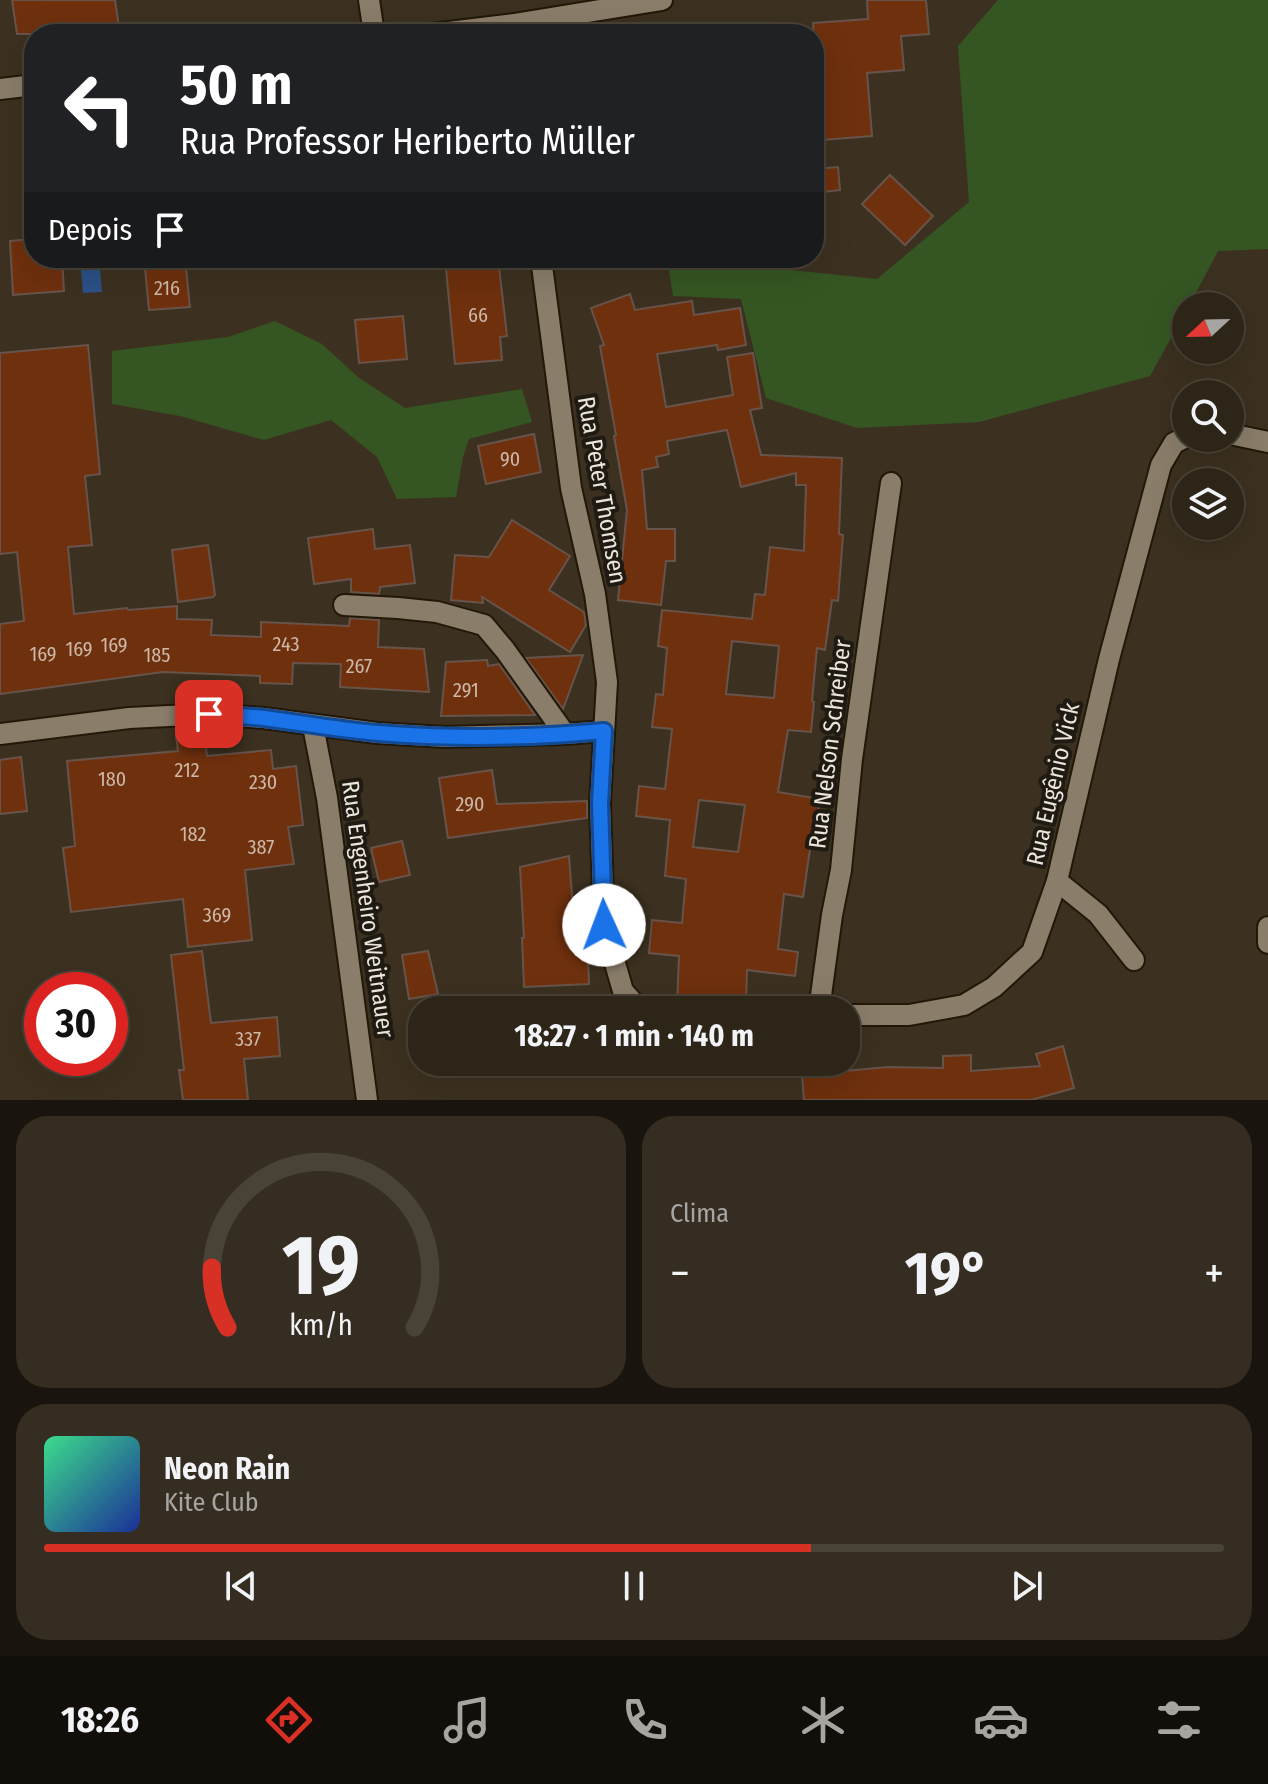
<!DOCTYPE html>
<html lang="pt">
<head>
<meta charset="utf-8">
<style>
  :root { --surface:#2d2518; --page:#352d21; --text:#f1f3f6; --muted:#a7a5a2; --line:#484237; --accent:#d93025 }
  body { margin:0; font-family:"Fira Sans Condensed",sans-serif; background:var(--page); color:var(--text); height:100vh; display:flex; flex-direction:column; font-size:30px; white-space:nowrap }
  * { box-sizing:border-box; margin:0 }
  p { font-size:26px; color:var(--muted) }
  .icon { flex:none; width:44px; height:44px; fill:none; stroke:currentColor; stroke-width:2; stroke-linecap:round; stroke-linejoin:round }
  .map { position:relative; height:1100px; overflow:hidden }
  .panel { display:flex; flex-direction:column; gap:16px; padding:16px; background:#19140d; flex:1 }
  .panel>* { flex:none }
  .banner { position:absolute; left:24px; top:24px; width:800px; height:244px; border-radius:32px; box-shadow:0 8px 32px #0002,0 0 0 2px var(--line); background:#202124; color:#fff; overflow:hidden }
  .needle { width:52px; rotate:248deg }
  .buttons { position:absolute; left:1172px; top:292px; display:grid; gap:16px }
  .buttons a { display:grid; place-items:center; width:72px; height:72px; border-radius:50%; background:var(--surface); box-shadow:0 8px 32px #0002,0 0 0 2px var(--line); font-size:40px }
  .speed { position:absolute; left:24px; top:972px; display:flex; gap:16px; font-size:40px; font-weight:700; text-align:center }
  .speed>* { display:grid; place-content:center; width:104px; height:104px; border-radius:50%; background:var(--surface); box-shadow:0 8px 32px #0002,0 0 0 2px var(--line); line-height:1 }
  .speed .limit { border:12px solid #d22; background:#fff; color:#111 }
  .pin { position:absolute; display:grid; place-items:center; width:68px; height:68px; color:#fff; margin:-34px; border-radius:16px; box-shadow:0 4px 12px #0006 }
  .me { position:absolute; width:88px; margin:-44px; rotate:358deg; stroke-linejoin:round; filter:drop-shadow(0 0 6px #0008) }
  .turn { display:flex; align-items:center; gap:28px; height:168px; padding:0 24px; font-size:36px }
  .turn .icon { width:104px; height:104px; stroke-width:2.5 }
  .turn b { display:block; font-size:56px; line-height:68px }
  .then { display:flex; align-items:center; height:76px; padding:0 24px; background:#0003; gap:16px; font-size:30px }
  .big { font-size:60px; font-weight:700; line-height:1.1 }
  .panel .tile { flex:1; display:flex; flex-direction:column; justify-content:center; gap:12px; min-width:0; padding:0 28px; border-radius:32px; background:var(--page) }
  .panel .dial { align-items:center; gap:0 }
  .dial svg { height:208px; overflow:visible; fill:none; stroke:var(--line); stroke-width:7; stroke-linecap:round; text-anchor:middle }
  .dial text { fill:var(--text); stroke:none }
  .song { display:flex; align-items:center; gap:24px }
  .cover { width:96px; height:96px; border-radius:12px; background:linear-gradient(135deg,hsl(150 70% 55%),hsl(230 70% 35%)) }
  .played { height:8px; border-radius:4px; background:linear-gradient(90deg,var(--accent) 65%,var(--line) 65%) }
  .keys { display:flex; justify-content:space-around; direction:ltr }
  .heat { display:flex; justify-content:space-between; align-items:center; font-size:44px; direction:ltr }
  .panel .tiles { flex:1; display:grid; gap:16px; grid-template-columns:1fr 1fr }
  .tile:last-child { grid-column:span 2 }
  .trip { position:absolute; left:408px; top:996px; width:452px; height:80px; border-radius:32px; background:var(--surface); box-shadow:0 8px 32px #0002,0 0 0 2px var(--line); font-weight:700; line-height:80px; text-align:center }
  .menu { display:flex; height:128px; justify-content:space-around; align-items:center; background:#120f0a; color:var(--muted) }
  .menu .icon { width:56px; height:56px }
  .menu .current { color:var(--accent) }
  .menu b { font-size:36px; color:var(--text) }
  .map>svg:first-child { display:block }
  .green { fill:#355622 }
  .water { fill:#2b5187 }
  .building { fill:#6f300d; stroke:#68534a; stroke-width:2; fill-rule:evenodd }
  .lines { fill:none; stroke-linecap:round; stroke-linejoin:round }
  .minor-casing { stroke:#231808; stroke-width:24 }
  .minor { stroke:#8a7d6a; stroke-width:20 }
  .route-casing { stroke:#114b97; stroke-width:20 }
  .route { stroke:#1a73e8; stroke-width:14 }
  .labels { text-anchor:middle; dominant-baseline:central; stroke-width:8; stroke-linejoin:round; paint-order:stroke }
  .number-label { font-size:20px; fill:#cdb8a8 }
  .street-label { font-size:24px; fill:#ece5db; stroke:#1f1a12 }
</style>
</head>
<body>
<div class="map">
<svg width="1268" height="1100" viewBox="0 0 1268 1100">
  <rect width="100%" height="100%" fill="#3c3120"/>
  <g class="green">
    <polygon points="998,0 1268,0 1268,249 1218,251 1189,306 1186,306 1186,311 1150,376 979,422 857,428 766,398 741,299 673,296 667,258 741,258 742,265 877,279 969,202 958,46"/>
    <polygon points="275,321 322,344 359,378 405,408 522,389 532,422 469,439 463,457 456,497 397,499 377,457 331,420 264,440 180,416 112,404 112,351 228,337"/>
  </g>
  <polygon class="water" points="80,258 99,258 102,292 83,293"/>
  <g class="building">
    <polygon points="12,0 115,0 120,34 17,34"/>
    <polygon points="867,0 926,0 929,34 901,36 904,70 867,73 872,136 822,140 813,23 868,19"/>
    <polygon points="838,167 840,190 814,193 814,169"/>
    <polygon points="890,175 933,216 905,245 862,204"/>
    <polygon points="34,239 34,258 62,258 64,291 13,295 10,241"/>
    <polygon points="144,258 185,258 190,307 149,310"/>
    <polygon points="445,258 498,258 507,336 500,337 502,360 455,364"/>
    <path d="M630,294l5,16 57,-9 2,14 46,-7 6,37 -28,5 -1,-5 -60,9 9,53 67,-12 -6,-38 26,-4 9,55 -12,2 11,45 81,3 -3,76 4,1 -5,66 -6,-1 -7,50 -8,-2 -5,53 2,1 -3,30 -23,-2 -10,62 42,7 -4,31 -3,-1 -10,68 -19,-3 -6,55 20,3 -3,24 -48,-6 -1,38 -69,-3 2,-49 -30,-3 3,-33 30,3 4,-44 -21,-3 5,-56 -34,-4 3,-30 26,3 7,-60 -20,-2 4,-33 7,1 4,-47 -9,-2 4,-36 90,9 3,-25 10,1 5,-48 34,4 2,-66h-10v-12l-55,14 -14,-57 -60,11 2,13 -13,3 2,10 -16,3 5,59h28v32h-9l-5,44 -43,-5 9,-90 -13,-74 2,-1 -16,-89 4,-1 -13,-37zM732,641l47,5 -5,52 -48,-4zM699,800l46,5 -7,47 -45,-5z"/>
    <polygon points="403,316 407,359 359,363 355,320"/>
    <polygon points="88,345 100,474 85,476 92,545 68,547 74,614 127,608 128,610 177,606 177,619 212,620 211,635 261,637 261,622 349,626 350,618 379,620 378,647 424,649 429,692 340,687 341,664 293,663 292,684 260,683 260,676 163,672 0,694 0,624 24,621 17,552 0,554 0,353"/>
    <polygon points="534,434 541,472 486,484 478,446"/>
    <polygon points="512,520 570,556 549,590 584,612 586,625 570,652 482,597 483,603 451,600 455,555 489,557"/>
    <polygon points="373,529 375,549 410,545 415,583 380,587 379,594 351,592 351,579 314,584 308,538"/>
    <polygon points="208,545 215,595 213,597 178,602 172,550"/>
    <polygon points="583,655 563,709 526,658"/>
    <polygon points="487,660 488,666 499,664 535,715 441,716 446,662"/>
    <polygon points="204,733 207,756 271,750 273,769 296,766 303,825 288,827 294,864 245,870 252,940 188,947 183,899 71,912 63,848 75,846 67,761 178,751 176,736"/>
    <polygon points="21,757 27,811 0,814 0,760"/>
    <polygon points="492,770 497,804 587,801 587,818 448,838 439,778"/>
    <polygon points="402,841 410,875 379,882 371,848"/>
    <polygon points="569,856 575,936 587,936 589,984 524,987 522,938 524,938 520,867"/>
    <polygon points="202,951 211,1023 277,1017 280,1056 244,1059 248,1100 183,1100 179,1070 184,1070 171,955"/>
    <polygon points="428,951 438,994 409,999 402,955"/>
    <polygon points="1063,1046 1074,1088 1031,1100 804,1100 802,1075 888,1067 943,1068 943,1056 971,1055 971,1071 1040,1066 1036,1054"/>
  </g>
  <g class="lines">
    <g class="minor-casing">
      <g id="minor">
        <polyline points="369,0 374,34"/>
        <polyline points="432,34 514,24 662,0"/>
        <polyline points="0,89 34,85"/>
        <polyline points="541,258 571,488 595,594 607,682 600,803 604,925 623,991 640,1010"/>
        <polyline points="1230,434 1268,442"/>
        <polyline points="344,605 398,608 437,612 484,625 505,650 565,734"/>
        <polyline points="313,726 327,798 367,1100"/>
        <polyline points="0,734 129,718 209,714 264,718 377,733 445,737 565,734 604,731"/>
        <polyline points="1057,881 1098,914 1134,960"/>
        <polyline points="1268,927 1268,943"/>
        <polyline points="819,1010 832,915 841,870 852,759 891,483"/>
        <polyline points="846,1015 909,1015 964,1005 994,987 1032,952 1057,881 1109,659 1161,465 1174,443 1186,437"/>
      </g>
    </g>
    <use href="#minor" class="minor"/>
  </g>
  <g class="lines">
    <g class="route-casing">
      <path id="route" d="M209,714c18,1 36,2 55,4 38,5 76,12 114,15 75,6 151,5 226,-2l-4,72 4,122"/>
    </g>
    <use href="#route" class="route"/>
  </g>
  <g class="labels">
    <g class="number-label">
      <text x="167" y="288">216</text>
      <text x="478" y="315">66</text>
      <text x="510" y="459">90</text>
      <text x="286" y="644">243</text>
      <text x="114" y="645">169</text>
      <text x="79" y="649">169</text>
      <text x="43" y="654">169</text>
      <text x="157" y="655">185</text>
      <text x="359" y="666">267</text>
      <text x="466" y="690">291</text>
      <text x="187" y="770">212</text>
      <text x="112" y="779">180</text>
      <text x="263" y="782">230</text>
      <text x="470" y="804">290</text>
      <text x="193" y="834">182</text>
      <text x="261" y="847">387</text>
      <text x="217" y="915">369</text>
      <text x="248" y="1039">337</text>
    </g>
    <g class="street-label">
      <text transform="translate(602 490) rotate(80)">Rua Peter Thomsen</text>
      <text transform="translate(830 744) rotate(-83)">Rua Nelson Schreiber</text>
      <text transform="translate(1053 784) rotate(-77)">Rua Eugênio Vick</text>
      <text transform="translate(368 909) rotate(82)">Rua Engenheiro Weitnauer</text>
    </g>
  </g>
</svg>
<div class="buttons">
<a><svg class="needle" viewBox="-14 -14 28 28"><path d="M0-13l5 13h-10z" fill="#e53935"/><path d="M0 13l5-13h-10z" fill="#a7a5a2"/></svg></a>
<a><svg class="icon" aria-label="search" viewBox="0 0 24 24"><circle cx="10" cy="10" r="6"/><path d="M15 15l6 6"/></svg></a>
<a><svg class="icon" aria-label="layers" viewBox="0 0 24 24"><path d="M12 4l9 5-9 5-9-5zM3 14l9 5 9-5"/></svg></a>
</div>
<div class="speed"><div class="limit">30</div></div>
<div class="pin" style="left:209px;top:714px;background:#d93025"><svg class="icon" aria-label="arrive" viewBox="0 0 24 24"><path d="M6 21V4h12l-3 4 3 4H6"/></svg></div>
<svg class="me" style="left:604px;top:925px" viewBox="-20 -20 40 40"><circle r="19" fill="#fff"/><path d="M0-13L10 11 0 6-10 11z" fill="#1a73e8"/></svg>
<div class="trip">18:27 · 1 min · 140 m</div>
<div class="banner">
<div class="turn"><svg class="icon" aria-label="left" viewBox="0 0 24 24"><path d="M17 20v-9H6M10 6l-5 5 5 5"/></svg><div><b>50 m</b>Rua Professor Heriberto Müller</div></div>
<div class="then">Depois<svg class="icon" aria-label="arrive" viewBox="0 0 24 24"><path d="M6 21V4h12l-3 4 3 4H6"/></svg></div>
</div>
</div>
<section class="panel">
<div class="tiles">
<div class="tile dial"><svg viewBox="0 0 100 80">
<path d="M14 69A42 42 0 1 1 86 69"/>
<path d="M14 69A42 42 0 0 1 8 46" stroke="#d93025"/>
<text x="50" y="56" font-size="32" font-weight="700">19</text>
<text x="50" y="72" font-size="11">km/h</text>
</svg></div>
<div class="tile"><p>Clima</p>
<div class="heat"><a>−</a><b class="big">19°</b><a>+</a></div>
</div>
<div class="tile">
<div class="song"><i class="cover"></i><div><b>Neon Rain</b><p>Kite Club</p></div></div>
<div class="played"></div>
<div class="keys"><svg class="icon" aria-label="previous" viewBox="0 0 24 24"><path d="M18 5L8 12l10 7zM5 5v14"/></svg><svg class="icon" aria-label="pause" viewBox="0 0 24 24"><path d="M8 5v14M16 5v14"/></svg><svg class="icon" aria-label="next" viewBox="0 0 24 24"><path d="M6 5l10 7-10 7zM19 5v14"/></svg></div>
</div>
</div>
</section>
<nav class="menu">
<b>18:26</b>
<svg class="icon current" aria-label="directions" viewBox="0 0 24 24"><path d="M12 3l9 9-9 9-9-9zM9 14v-3h6M13 9l2 2-2 2"/></svg>
<svg class="icon" aria-label="music" viewBox="0 0 24 24"><path d="M9 18V5l10-2v13"/><circle cx="6" cy="18" r="3"/><circle cx="16" cy="16" r="3"/></svg>
<svg class="icon" aria-label="phone" viewBox="0 0 24 24"><path d="M5 4h4l2 5-3 2q2 4 5 5l2-3 5 2v4C11 20 4 13 5 4z"/></svg>
<svg class="icon" aria-label="climate" viewBox="0 0 24 24"><path d="M12 3v18M4 7l16 10M4 17L20 7"/></svg>
<svg class="icon" aria-label="car" viewBox="0 0 24 24"><path d="M5 17H2v-5l4-1 3-4h7l3 4 3 1v5h-3M9 17h6M6 11h13"/><circle cx="7" cy="17" r="2"/><circle cx="17" cy="17" r="2"/></svg>
<svg class="icon" aria-label="filters" viewBox="0 0 24 24"><path d="M4 7h16M4 17h16"/><circle cx="9" cy="7" r="2"/><circle cx="15" cy="17" r="2"/></svg>
</nav>
</body>
</html>
